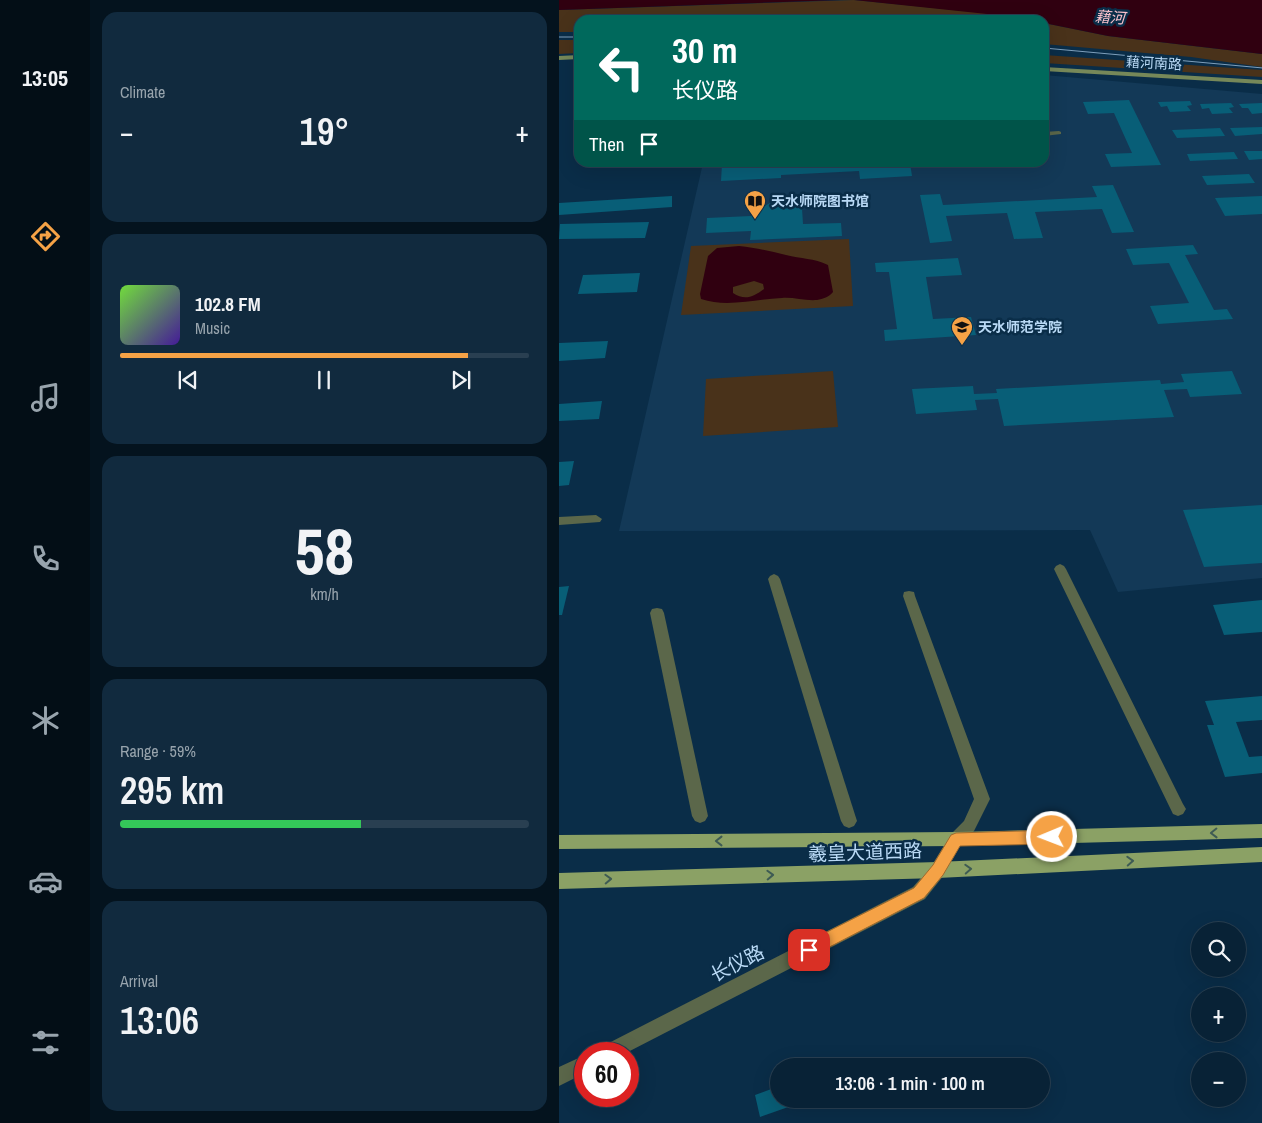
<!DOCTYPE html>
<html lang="en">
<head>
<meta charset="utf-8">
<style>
  :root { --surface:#082236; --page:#112a3e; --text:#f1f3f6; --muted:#98a4ad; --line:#293f51; --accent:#f5a246 }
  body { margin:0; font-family:"Archivo Narrow","Noto Sans SC",sans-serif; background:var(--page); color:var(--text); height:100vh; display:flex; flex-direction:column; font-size:19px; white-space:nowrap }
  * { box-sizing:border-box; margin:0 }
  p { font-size:16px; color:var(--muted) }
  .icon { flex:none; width:28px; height:28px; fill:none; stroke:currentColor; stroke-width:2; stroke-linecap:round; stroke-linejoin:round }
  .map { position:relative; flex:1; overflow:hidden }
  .sheet { display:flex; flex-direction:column; gap:12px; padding:12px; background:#04131e; width:469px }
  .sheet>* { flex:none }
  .guide { position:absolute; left:15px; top:15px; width:475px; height:152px; border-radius:15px; box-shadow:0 5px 20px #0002,0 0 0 1px var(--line); background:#00695c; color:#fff; overflow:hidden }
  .tools { position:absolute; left:632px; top:922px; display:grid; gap:10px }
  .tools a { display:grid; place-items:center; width:55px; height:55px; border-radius:50%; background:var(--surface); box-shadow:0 5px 20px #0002,0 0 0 1px var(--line); font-size:25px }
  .speed { position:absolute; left:15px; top:1042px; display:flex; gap:10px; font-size:25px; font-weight:700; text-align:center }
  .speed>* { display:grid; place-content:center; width:65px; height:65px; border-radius:50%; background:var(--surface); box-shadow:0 5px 20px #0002,0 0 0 1px var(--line); line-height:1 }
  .speed .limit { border:8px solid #d22; background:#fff; color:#111 }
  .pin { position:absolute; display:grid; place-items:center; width:42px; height:42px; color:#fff; margin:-21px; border-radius:10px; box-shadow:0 2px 8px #0006 }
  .me { position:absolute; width:55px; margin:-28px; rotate:269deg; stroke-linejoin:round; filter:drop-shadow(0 0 4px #0008) }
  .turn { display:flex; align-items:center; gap:18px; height:105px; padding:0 15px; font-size:22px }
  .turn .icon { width:65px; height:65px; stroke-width:2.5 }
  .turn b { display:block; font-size:35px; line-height:42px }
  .then { display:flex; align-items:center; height:48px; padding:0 15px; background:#0003; gap:10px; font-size:19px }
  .big { font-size:38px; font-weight:600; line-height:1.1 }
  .sheet .widget { flex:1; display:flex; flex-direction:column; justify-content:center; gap:8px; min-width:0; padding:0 18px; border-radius:15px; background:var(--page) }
  .sheet .dial { align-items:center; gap:0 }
  .dial b { font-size:65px; line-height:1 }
  .song { display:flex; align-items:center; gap:15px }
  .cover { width:60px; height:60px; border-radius:8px; background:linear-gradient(135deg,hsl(100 70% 55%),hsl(260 70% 35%)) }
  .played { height:5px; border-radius:2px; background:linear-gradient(90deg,var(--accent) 85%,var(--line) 85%) }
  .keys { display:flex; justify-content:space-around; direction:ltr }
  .heat { display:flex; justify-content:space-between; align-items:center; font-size:28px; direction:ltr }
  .charge { height:8px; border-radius:4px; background:linear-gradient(90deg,#34c759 59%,var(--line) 0) }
  .trip { position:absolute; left:211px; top:1058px; width:280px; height:50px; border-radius:25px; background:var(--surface); box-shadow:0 5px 20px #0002,0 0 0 1px var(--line); font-weight:600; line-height:50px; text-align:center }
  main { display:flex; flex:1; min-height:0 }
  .tab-bar { display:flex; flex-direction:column; width:90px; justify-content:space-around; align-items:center; background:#030e16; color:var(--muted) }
  .tab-bar .icon { width:35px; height:35px }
  .tab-bar .selected { color:var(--accent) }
  .tab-bar b { font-size:22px; color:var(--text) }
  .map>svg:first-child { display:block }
  .built { fill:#133957 }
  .green { fill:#49321a }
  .water { fill:#300010; fill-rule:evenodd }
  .building { fill:#085e77 }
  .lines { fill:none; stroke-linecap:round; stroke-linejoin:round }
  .pedestrian { fill:#5b674a; fill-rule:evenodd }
  .minor { fill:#5b674a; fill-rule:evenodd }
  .secondary { fill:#768859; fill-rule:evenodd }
  .primary { fill:#8ba165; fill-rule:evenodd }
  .tram { stroke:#7e9fbb; stroke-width:1 }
  .oneway { stroke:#3e5b54 }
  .route { fill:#f5a246; stroke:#9f692e }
  .labels { text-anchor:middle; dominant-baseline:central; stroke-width:5; stroke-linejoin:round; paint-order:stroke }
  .far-street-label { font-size:14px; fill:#b9d9f5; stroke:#0a2d48 }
  .far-poi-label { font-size:14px; font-weight:bold; fill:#b9d9f5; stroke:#0a2d48; text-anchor:start }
  .far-water-label { font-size:15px; font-style:italic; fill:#fbc2cd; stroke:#0a2d48 }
  .near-street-label { font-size:19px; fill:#b9d9f5; stroke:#0a2d48 }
</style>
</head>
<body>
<main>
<nav class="tab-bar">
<b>13:05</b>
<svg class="icon selected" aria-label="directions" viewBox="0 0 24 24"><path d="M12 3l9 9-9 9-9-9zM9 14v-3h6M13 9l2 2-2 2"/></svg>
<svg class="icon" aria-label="music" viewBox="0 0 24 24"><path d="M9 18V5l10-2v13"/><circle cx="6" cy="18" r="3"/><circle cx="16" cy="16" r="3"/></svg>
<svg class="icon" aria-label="phone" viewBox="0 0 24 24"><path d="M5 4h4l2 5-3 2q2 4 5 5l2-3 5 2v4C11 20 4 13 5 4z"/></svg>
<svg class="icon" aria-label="climate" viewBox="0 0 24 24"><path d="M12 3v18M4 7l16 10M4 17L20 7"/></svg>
<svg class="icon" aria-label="car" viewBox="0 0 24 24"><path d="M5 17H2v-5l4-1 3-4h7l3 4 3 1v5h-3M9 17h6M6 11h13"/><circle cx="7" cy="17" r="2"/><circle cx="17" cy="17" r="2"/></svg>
<svg class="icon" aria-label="filters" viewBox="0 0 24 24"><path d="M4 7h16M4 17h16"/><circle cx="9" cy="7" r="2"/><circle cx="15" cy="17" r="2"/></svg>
</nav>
<section class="sheet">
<div class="widget"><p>Climate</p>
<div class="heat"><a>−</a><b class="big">19°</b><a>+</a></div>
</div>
<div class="widget">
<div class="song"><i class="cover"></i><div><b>102.8 FM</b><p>Music</p></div></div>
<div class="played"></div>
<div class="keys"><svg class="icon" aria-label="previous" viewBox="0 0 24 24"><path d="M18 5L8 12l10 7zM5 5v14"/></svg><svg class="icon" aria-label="pause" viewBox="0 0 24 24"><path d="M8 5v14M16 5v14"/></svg><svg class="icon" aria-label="next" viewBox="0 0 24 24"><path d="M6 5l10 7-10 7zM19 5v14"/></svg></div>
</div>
<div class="widget dial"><b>58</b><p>km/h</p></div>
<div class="widget"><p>Range · 59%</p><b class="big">295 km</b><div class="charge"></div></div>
<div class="widget"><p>Arrival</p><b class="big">13:06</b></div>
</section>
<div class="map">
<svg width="704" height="1123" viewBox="0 0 704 1123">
  <rect width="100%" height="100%" fill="#0a2d48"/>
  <polygon class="built" points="485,75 703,94 703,578 559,592 531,530 60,531 144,163 485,162"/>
  <g class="green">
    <polygon points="295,0 446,15 472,20 20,20 20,32 0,32 0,10"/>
    <polygon points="485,23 549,36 703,54 703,67 632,57 485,44"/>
    <polygon points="0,40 20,40 20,53 0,54"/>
    <polygon points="485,55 703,70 703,77 485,63"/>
    <polygon points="290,239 294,306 122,315 132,246"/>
    <polygon points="274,371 279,427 144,436 147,379"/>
  </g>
  <g class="water">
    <polygon points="0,0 281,0 0,10"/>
    <polygon points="295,0 703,0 703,54 549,36 485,23 485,20"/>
    <path d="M180,246c17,2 31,5 47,9 15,4 28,3 42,10l5,27c-4,5 -10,7 -16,8 -12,1 -24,-3 -35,-2 -27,1 -55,10 -81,1l-1,-5 8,-38 9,-8zM195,281l9,3 1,5c-11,8 -19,12 -31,4v-6z"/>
  </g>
  <g class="building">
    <polygon points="570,100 602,165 552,167 546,154 573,153 555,113 529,114 524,102"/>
    <polygon points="631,101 633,105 628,106 632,111 611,112 608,106 602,107 599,102"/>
    <polygon points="672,103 675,107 670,108 674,113 653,114 650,108 643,109 641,104"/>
    <polygon points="704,103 704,113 693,114 689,108 683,108 680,104"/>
    <polygon points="704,127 704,134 676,136 671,128"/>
    <polygon points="661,128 666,136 618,138 613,130"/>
    <polygon points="685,151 704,151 704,159 690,160"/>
    <polygon points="675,152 679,159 631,161 628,154"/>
    <polygon points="169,162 351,163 353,176 301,179 300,171 222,175 222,178 162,181 163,164"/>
    <polygon points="690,174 696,183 648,185 643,176"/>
    <polygon points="554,185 575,232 553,233 543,209 476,212 484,238 455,239 448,213 387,216 393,241 371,243 361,195 381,194 384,205 538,197 533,186"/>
    <polygon points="113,196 113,207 0,215 0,203"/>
    <polygon points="704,196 704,214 666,216 656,198"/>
    <polygon points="228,200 238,203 243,208 244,224 282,223 283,236 191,240 192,231 147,233 148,218 192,216 198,210 213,202"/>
    <polygon points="90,222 86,238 0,239 1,224"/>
    <polygon points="634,245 639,254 626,255 655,310 668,309 674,319 599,324 591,306 630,303 610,263 574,265 567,249"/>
    <polygon points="399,258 403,275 367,277 374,319 412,317 417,335 326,341 325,330 338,329 330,272 317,272 316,263"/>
    <polygon points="81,273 78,292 19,294 24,275"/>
    <polygon points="49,341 46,358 0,361 0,343"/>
    <polygon points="673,371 683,394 631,397 628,389 605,390 615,417 445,426 439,399 416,400 418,410 357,414 353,389 414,386 415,394 438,393 437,389 601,380 602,384 625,382 622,374"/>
    <polygon points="43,401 40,419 0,421 0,404"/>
    <polygon points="15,461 10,485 0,486 0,462"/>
    <polygon points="704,505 704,563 645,567 624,510"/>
    <polygon points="10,586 3,615 0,615 0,587"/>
    <polygon points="704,600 704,632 665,635 654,605"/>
    <polygon points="704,696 704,720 677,722 690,757 704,756 704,773 666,777 648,725 655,725 646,701"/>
    <polygon points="220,1086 220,1099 252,1099 201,1117 196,1095"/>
  </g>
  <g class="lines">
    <polygon class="pedestrian" points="500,131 502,132 502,134 485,136 485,132"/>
    <g class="minor">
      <polygon points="37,515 43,519 41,522 0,525 0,517"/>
      <polygon points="501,564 505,566 507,569 624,804 627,809 624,814 619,816 614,814 495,569 497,566"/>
      <polygon points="215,574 219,576 221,579 298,821 295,826 290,828 285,826 282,821 209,579 211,576"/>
      <polygon points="350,591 355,592 356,596 431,799 415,831 402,844 385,875 366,899 65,1054 37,1054 40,1048 354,887 373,865 392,834 405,821 415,799 344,596 345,592"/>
      <polygon points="98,608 103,609 105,613 149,816 146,821 141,823 136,821 133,816 91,613 93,609"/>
      <polygon points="26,1055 26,1073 0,1086 0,1067"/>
    </g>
    <g class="secondary">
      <polygon points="20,55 20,59 0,60 0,56"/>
      <polygon points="485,67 704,80 704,84 485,71"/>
    </g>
    <g class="primary">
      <polygon points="704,824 704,838 397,846 0,849 0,835 397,832"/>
      <polygon points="704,847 704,862 379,878 0,889 0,873 379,862"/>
    </g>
    <g class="tram">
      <polyline points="0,37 20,37"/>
      <polyline points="485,48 704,68"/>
    </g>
  </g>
  <defs><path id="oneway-chevron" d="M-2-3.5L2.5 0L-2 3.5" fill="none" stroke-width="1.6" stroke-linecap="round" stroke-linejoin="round" transform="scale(1.25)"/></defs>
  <g class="oneway">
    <use href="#oneway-chevron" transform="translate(655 833) rotate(179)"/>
    <use href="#oneway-chevron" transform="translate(160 841) rotate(180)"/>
    <use href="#oneway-chevron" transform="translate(571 861) rotate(-3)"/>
    <use href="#oneway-chevron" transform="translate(409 869) rotate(-3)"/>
    <use href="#oneway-chevron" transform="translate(211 875) rotate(-2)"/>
    <use href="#oneway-chevron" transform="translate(49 879) rotate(-2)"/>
  </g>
  <polygon class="route" points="493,830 498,832 500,837 498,842 493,844 401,846 384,875 365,898 255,955 250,957 244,955 242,950 244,944 355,888 374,865 392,835 397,833"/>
  <defs>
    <g id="library-pin" transform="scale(1.125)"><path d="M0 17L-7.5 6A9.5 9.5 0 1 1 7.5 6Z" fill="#f5a246" stroke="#0a2d48"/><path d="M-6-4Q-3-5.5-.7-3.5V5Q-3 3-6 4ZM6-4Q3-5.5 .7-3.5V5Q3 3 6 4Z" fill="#111"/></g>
    <g id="university-pin" transform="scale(1.125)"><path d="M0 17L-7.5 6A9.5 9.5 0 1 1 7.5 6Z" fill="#f5a246" stroke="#0a2d48"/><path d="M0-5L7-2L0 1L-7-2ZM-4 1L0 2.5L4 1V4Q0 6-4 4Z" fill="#111"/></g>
  </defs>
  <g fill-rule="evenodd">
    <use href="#library-pin" x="196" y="201"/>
    <use href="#university-pin" x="403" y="327"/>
  </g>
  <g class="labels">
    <g class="far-street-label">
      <text transform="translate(595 63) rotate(3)">藉河南路</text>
    </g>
    <g class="far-poi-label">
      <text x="212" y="201">天水师院图书馆</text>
      <text x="419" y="327">天水师范学院</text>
    </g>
    <g class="far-water-label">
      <text transform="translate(551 17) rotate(4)">藉河</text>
    </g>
    <g class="near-street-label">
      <text transform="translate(306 852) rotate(-2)">羲皇大道西路</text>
      <text transform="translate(178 963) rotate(-27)">长仪路</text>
    </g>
  </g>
</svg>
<div class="tools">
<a><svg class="icon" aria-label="search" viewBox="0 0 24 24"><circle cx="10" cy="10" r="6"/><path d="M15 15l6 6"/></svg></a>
<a>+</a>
<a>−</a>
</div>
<div class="speed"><div class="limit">60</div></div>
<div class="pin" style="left:250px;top:950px;background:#d93025"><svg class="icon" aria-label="arrive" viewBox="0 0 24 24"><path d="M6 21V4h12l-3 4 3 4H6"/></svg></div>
<svg class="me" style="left:493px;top:837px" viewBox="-20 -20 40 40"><circle r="17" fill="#f5a246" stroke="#fff" stroke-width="3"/><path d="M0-11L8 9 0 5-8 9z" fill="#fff"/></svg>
<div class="trip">13:06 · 1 min · 100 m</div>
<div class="guide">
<div class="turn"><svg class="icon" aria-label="left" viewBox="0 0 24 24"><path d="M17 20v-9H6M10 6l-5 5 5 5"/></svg><div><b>30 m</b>长仪路</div></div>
<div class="then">Then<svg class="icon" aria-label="arrive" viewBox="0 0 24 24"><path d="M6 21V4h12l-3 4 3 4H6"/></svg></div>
</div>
</div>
</main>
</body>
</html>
